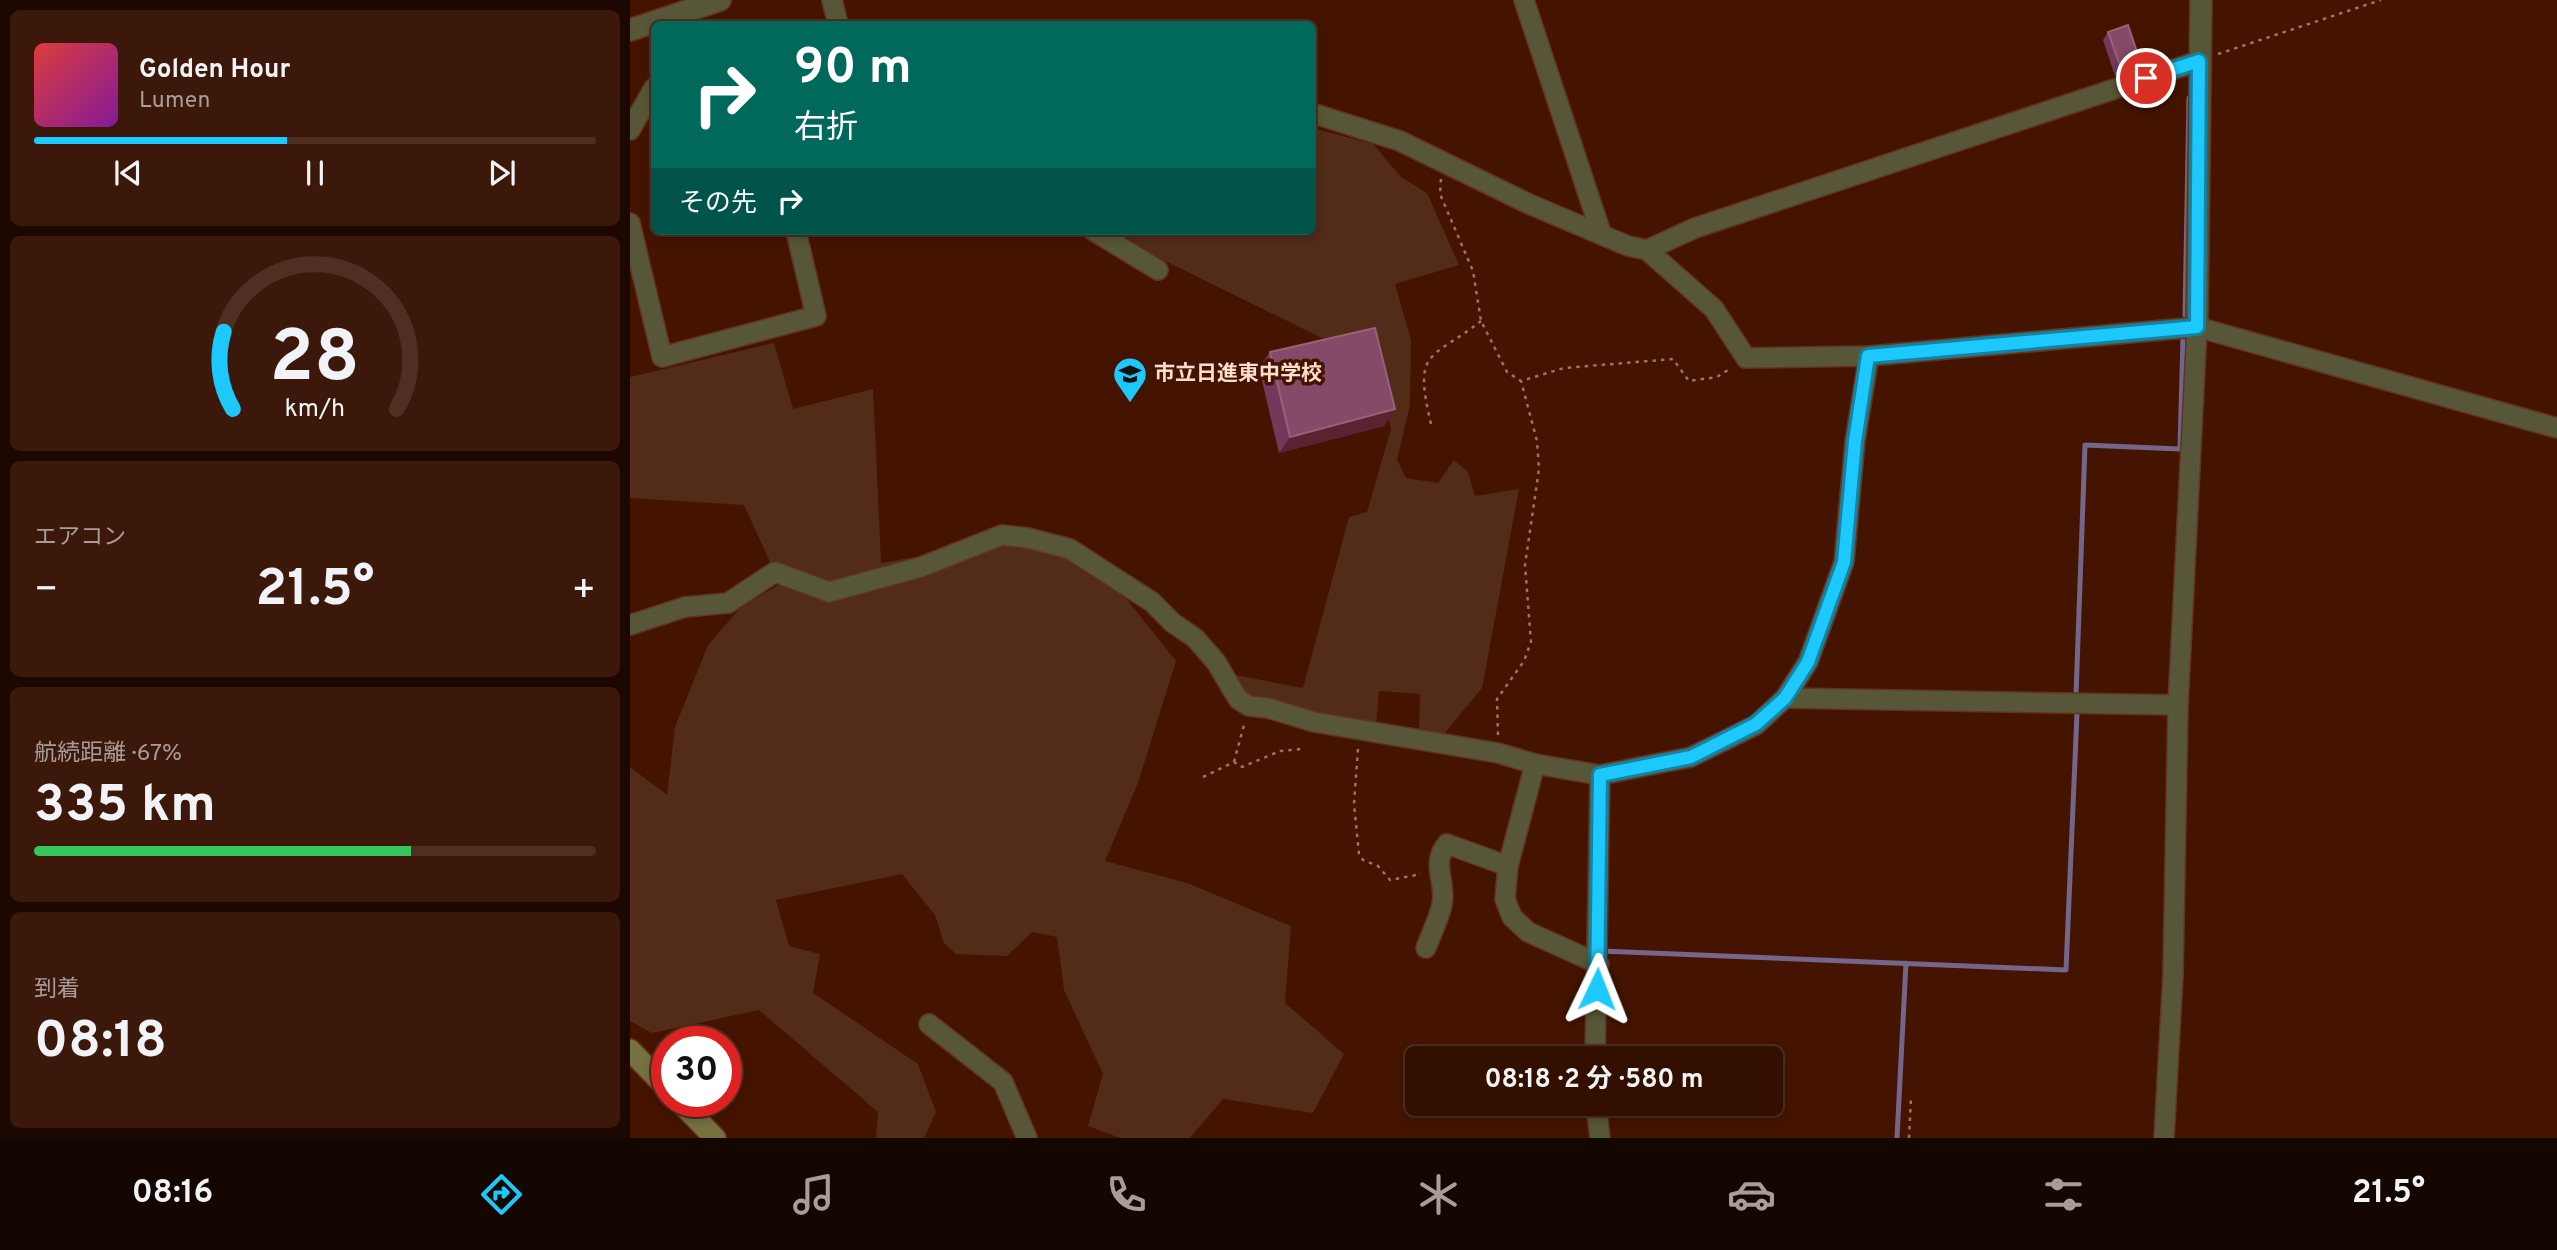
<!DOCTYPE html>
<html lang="ja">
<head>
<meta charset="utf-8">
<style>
  :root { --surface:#330f00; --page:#3b180a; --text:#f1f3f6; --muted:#a99c99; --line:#4e2f22; --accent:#1dc9fc }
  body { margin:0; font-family:Overpass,"Noto Sans JP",sans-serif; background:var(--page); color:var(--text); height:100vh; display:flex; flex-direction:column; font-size:26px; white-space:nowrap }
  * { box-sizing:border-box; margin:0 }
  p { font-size:23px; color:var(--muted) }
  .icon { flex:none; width:38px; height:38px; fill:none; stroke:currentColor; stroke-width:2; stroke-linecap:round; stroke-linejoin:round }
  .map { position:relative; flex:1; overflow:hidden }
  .sheet { display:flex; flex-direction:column; gap:10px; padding:10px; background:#1c0800; width:630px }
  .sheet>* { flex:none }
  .top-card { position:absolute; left:21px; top:21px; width:665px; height:214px; border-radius:10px; box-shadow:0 4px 10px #0003,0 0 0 2px var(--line); background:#00695c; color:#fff; overflow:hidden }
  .speed { position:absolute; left:21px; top:1026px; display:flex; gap:14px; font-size:35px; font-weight:700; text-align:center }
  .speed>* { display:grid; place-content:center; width:91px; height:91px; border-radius:50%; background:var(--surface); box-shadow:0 4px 10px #0003,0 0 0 2px var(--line); line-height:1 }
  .speed .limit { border:10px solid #d22; background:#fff; color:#111 }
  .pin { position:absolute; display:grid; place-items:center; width:60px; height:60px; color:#fff; margin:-30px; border:4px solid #fff; border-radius:50%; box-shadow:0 2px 7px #0007 }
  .me { position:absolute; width:77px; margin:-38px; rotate:2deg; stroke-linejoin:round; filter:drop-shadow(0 0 5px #0008) }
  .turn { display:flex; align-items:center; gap:24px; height:147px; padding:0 28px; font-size:32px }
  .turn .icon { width:91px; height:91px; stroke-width:2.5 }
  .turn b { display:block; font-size:49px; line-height:60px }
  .then { display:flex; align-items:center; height:66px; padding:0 28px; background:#0003; gap:14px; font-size:26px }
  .big { font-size:52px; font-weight:700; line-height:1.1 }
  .sheet .widget { flex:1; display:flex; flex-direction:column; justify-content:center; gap:10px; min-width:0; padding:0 24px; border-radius:10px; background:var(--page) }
  .sheet .dial { align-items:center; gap:0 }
  .dial svg { height:182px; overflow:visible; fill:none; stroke:var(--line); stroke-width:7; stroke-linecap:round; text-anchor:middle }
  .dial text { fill:var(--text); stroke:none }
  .song { display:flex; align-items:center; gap:21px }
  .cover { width:84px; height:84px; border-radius:10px; background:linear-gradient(135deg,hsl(0 70% 55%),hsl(290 70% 35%)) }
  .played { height:7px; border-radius:4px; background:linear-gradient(90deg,var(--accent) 45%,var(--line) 45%) }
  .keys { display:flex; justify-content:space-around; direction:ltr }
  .heat { display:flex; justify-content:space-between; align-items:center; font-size:38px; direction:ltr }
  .charge { height:10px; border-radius:5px; background:linear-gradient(90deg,#34c759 67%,var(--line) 0) }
  .trip { position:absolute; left:775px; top:1046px; width:378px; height:70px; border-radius:10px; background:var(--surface); box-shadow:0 4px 10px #0003,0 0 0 2px var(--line); font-weight:700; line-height:70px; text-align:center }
  .dock { display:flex; height:112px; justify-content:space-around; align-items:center; background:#140600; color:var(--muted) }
  .dock .icon { width:49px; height:49px }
  .dock .current { color:var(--accent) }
  .dock b { font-size:32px; color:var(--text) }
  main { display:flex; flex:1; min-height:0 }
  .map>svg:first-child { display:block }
  .green { fill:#522b19 }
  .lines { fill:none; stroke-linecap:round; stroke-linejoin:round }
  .stream { stroke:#74658b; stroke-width:5 }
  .minor-casing { stroke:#623421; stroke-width:22 }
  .tertiary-casing { stroke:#623421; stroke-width:24 }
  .secondary-casing { stroke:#623421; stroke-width:24 }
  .path { stroke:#9c7362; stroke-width:2.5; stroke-dasharray:3.5 5; stroke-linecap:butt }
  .minor { stroke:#585638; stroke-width:19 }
  .tertiary { stroke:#585638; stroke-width:21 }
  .secondary { stroke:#757140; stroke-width:21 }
  .wall { fill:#75385b }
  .shaded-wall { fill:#5b2231 }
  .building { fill:#844a67; stroke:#976178; stroke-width:2 }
  .route-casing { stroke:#1383a4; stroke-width:18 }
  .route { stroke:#1dc9fc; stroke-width:12 }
  .labels { text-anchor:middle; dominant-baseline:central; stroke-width:7; stroke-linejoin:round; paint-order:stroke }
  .poi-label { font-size:21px; font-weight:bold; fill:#fdddcf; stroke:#441400; text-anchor:start }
</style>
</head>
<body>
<main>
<section class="sheet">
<div class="widget">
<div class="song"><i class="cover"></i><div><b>Golden Hour</b><p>Lumen</p></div></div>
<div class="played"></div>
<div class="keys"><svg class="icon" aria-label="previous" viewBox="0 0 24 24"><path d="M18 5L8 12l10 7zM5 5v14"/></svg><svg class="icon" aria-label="pause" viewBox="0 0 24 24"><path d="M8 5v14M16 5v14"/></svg><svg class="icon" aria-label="next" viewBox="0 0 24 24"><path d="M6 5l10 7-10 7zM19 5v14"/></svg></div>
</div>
<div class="widget dial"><svg viewBox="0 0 100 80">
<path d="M14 69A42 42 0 1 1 86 69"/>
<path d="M14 69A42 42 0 0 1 10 35" stroke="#1dc9fc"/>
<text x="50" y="56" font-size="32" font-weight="700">28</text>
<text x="50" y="72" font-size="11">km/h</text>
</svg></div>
<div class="widget"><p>エアコン</p>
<div class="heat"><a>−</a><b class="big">21.5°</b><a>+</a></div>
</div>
<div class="widget"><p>航続距離 · 67%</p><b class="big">335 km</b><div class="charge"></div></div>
<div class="widget"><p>到着</p><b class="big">08:18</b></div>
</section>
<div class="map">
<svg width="1927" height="1138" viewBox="0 0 1927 1138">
  <rect width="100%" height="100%" fill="#441400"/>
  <g class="green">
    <polygon points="683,128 743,144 771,177 797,193 829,265 765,284 781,340 780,405 767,460 776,478 808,483 824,460 838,472 845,496 889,489 852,688 814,734 789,732 790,694 749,691 746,725 617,696 600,674 673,688 719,517 737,512 761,429 739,337 700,342 527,257 487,231 682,231"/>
    <polygon points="144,343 163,409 243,389 251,563 377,541 434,555 482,581 546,661 508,783 475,861 557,883 661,926 655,1003 714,1054 683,1113 593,1099 560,1138 490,1138 458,1126 473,1074 434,990 427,937 402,932 377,956 326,954 314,943 305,915 272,874 146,900 159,946 190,954 183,993 288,1064 306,1112 294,1138 246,1138 248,1112 129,1010 22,1033 0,1021 0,767 37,795 45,727 78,645 112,606 150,584 114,505 0,498 0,377"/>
  </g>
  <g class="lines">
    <g class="stream">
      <polyline points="1555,315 1559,98"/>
      <polyline points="1446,695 1455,445 1550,449 1553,336"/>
      <polyline points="971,951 1436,970 1447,713"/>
      <polyline points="1267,1138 1276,963"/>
    </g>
    <g class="minor-casing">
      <g id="minor">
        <polyline points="202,0 208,24"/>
        <polyline points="894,0 971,233"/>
        <polyline points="682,113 770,141 897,203 998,246 1017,250 1084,309 1116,358 1239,356 1567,327 1927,428"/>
        <polyline points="0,130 24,88"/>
        <polyline points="0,223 32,357 186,316 166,231"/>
        <polyline points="464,231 528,270"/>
        <polyline points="1017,250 1065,228 1569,61"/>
        <polyline points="0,625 55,607 98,603 145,572 199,592 291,567 372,535 398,538 440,549 522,602 543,623 565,638 586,662 608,699 619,706 638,708 684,722 868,753 905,764 970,775 1061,757 1126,725 1155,698 1178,662 1214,562 1225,441 1239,356"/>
        <polyline points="1155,698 1548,705"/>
        <polyline points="905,764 878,866 875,899 882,917 898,932 969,964"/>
        <path d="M796,948c5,-14 13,-29 16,-44 5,-21 -12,-40 5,-60l61,22"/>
        <polyline points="299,1024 373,1082 397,1138"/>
        <polyline points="965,1059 970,775"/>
        <polyline points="966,1104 970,1138"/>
        <polyline points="1534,1138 1543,975 1548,705 1567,327"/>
      </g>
    </g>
    <g class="tertiary-casing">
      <g id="tertiary">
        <polyline points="0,30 90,0"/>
        <polyline points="1567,327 1571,0"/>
      </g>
    </g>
    <g class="secondary-casing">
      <g id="secondary">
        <polyline points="0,1050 37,1088"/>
        <polyline points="49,1101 85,1138"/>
      </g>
    </g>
    <g class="path">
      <polyline points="1588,54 1751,0"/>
      <polyline points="811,179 810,194 843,271 851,321 877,372 891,381 934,368 1043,359 1059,381 1087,377 1101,368"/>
      <path d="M801,424c-18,-76 -1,-63 50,-103"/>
      <polyline points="868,735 867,699 894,661 901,642 895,565 909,469 907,441 891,381"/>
      <polyline points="728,749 724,804 729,854 733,860 748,866 760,880 791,874"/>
      <polyline points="604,762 615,721"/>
      <polyline points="573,777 604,762 612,767 650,751 671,749"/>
      <polyline points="783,1058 788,1060"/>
      <polyline points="1279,1138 1281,1098"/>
    </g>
    <use href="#minor" class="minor"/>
    <use href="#tertiary" class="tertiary"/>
    <use href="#secondary" class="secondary"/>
  </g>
  <g class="wall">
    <polygon points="1478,32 1510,61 1504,70 1485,76 1473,40"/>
    <polygon points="640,352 754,426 649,453 629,368"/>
  </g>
  <g class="shaded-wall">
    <polygon points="1510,61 1504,70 1485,76 1491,68"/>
    <polygon points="765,409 754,426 649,453 660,437"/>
  </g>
  <g class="building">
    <polygon points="1498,25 1510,61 1491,68 1478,32"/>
    <polygon points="745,328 765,409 660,437 640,352"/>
  </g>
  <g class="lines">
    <g class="route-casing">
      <polyline id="route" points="967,989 970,775 1061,757 1126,724 1155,698 1178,662 1214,562 1225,441 1238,356 1567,327 1569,61 1516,78"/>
    </g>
    <use href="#route" class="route"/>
  </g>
  <defs>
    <g id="school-pin" transform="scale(1.75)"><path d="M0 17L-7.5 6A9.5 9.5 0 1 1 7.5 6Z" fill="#1dc9fc" stroke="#441400"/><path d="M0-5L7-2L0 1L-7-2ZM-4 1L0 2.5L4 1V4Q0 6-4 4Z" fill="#111"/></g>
  </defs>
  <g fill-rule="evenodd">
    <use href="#school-pin" x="500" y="374"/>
  </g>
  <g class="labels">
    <g class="poi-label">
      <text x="524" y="374">市立日進東中学校</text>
    </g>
  </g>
</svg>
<div class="speed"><div class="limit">30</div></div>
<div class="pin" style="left:1516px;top:78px;background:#d93025"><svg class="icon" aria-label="arrive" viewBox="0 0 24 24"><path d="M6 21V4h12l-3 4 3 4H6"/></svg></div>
<svg class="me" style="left:967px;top:989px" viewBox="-20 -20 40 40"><path d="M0-17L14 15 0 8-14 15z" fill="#1dc9fc" stroke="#fff" stroke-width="4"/></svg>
<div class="trip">08:18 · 2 分 · 580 m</div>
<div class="top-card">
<div class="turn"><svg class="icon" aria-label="right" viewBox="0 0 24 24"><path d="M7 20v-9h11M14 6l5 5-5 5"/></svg><div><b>90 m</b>右折</div></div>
<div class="then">その先<svg class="icon" aria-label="right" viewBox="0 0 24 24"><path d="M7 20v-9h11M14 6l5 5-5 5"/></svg></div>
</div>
</div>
</main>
<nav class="dock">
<b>08:16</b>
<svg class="icon current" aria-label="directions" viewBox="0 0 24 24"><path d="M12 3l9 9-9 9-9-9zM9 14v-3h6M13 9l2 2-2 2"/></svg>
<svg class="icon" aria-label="music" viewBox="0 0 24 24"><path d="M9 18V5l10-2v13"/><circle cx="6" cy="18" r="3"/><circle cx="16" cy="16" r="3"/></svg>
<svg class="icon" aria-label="phone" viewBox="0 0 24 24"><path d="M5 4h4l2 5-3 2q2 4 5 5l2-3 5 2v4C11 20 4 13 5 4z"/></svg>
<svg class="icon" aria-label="climate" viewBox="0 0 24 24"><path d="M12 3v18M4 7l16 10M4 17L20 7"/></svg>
<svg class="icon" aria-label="car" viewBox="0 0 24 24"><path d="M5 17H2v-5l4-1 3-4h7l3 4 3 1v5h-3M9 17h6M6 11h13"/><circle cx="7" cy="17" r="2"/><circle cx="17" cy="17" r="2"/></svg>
<svg class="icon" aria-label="filters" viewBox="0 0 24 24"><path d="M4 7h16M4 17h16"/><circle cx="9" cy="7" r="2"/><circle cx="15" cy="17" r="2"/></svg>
<b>21.5°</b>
</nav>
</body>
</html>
